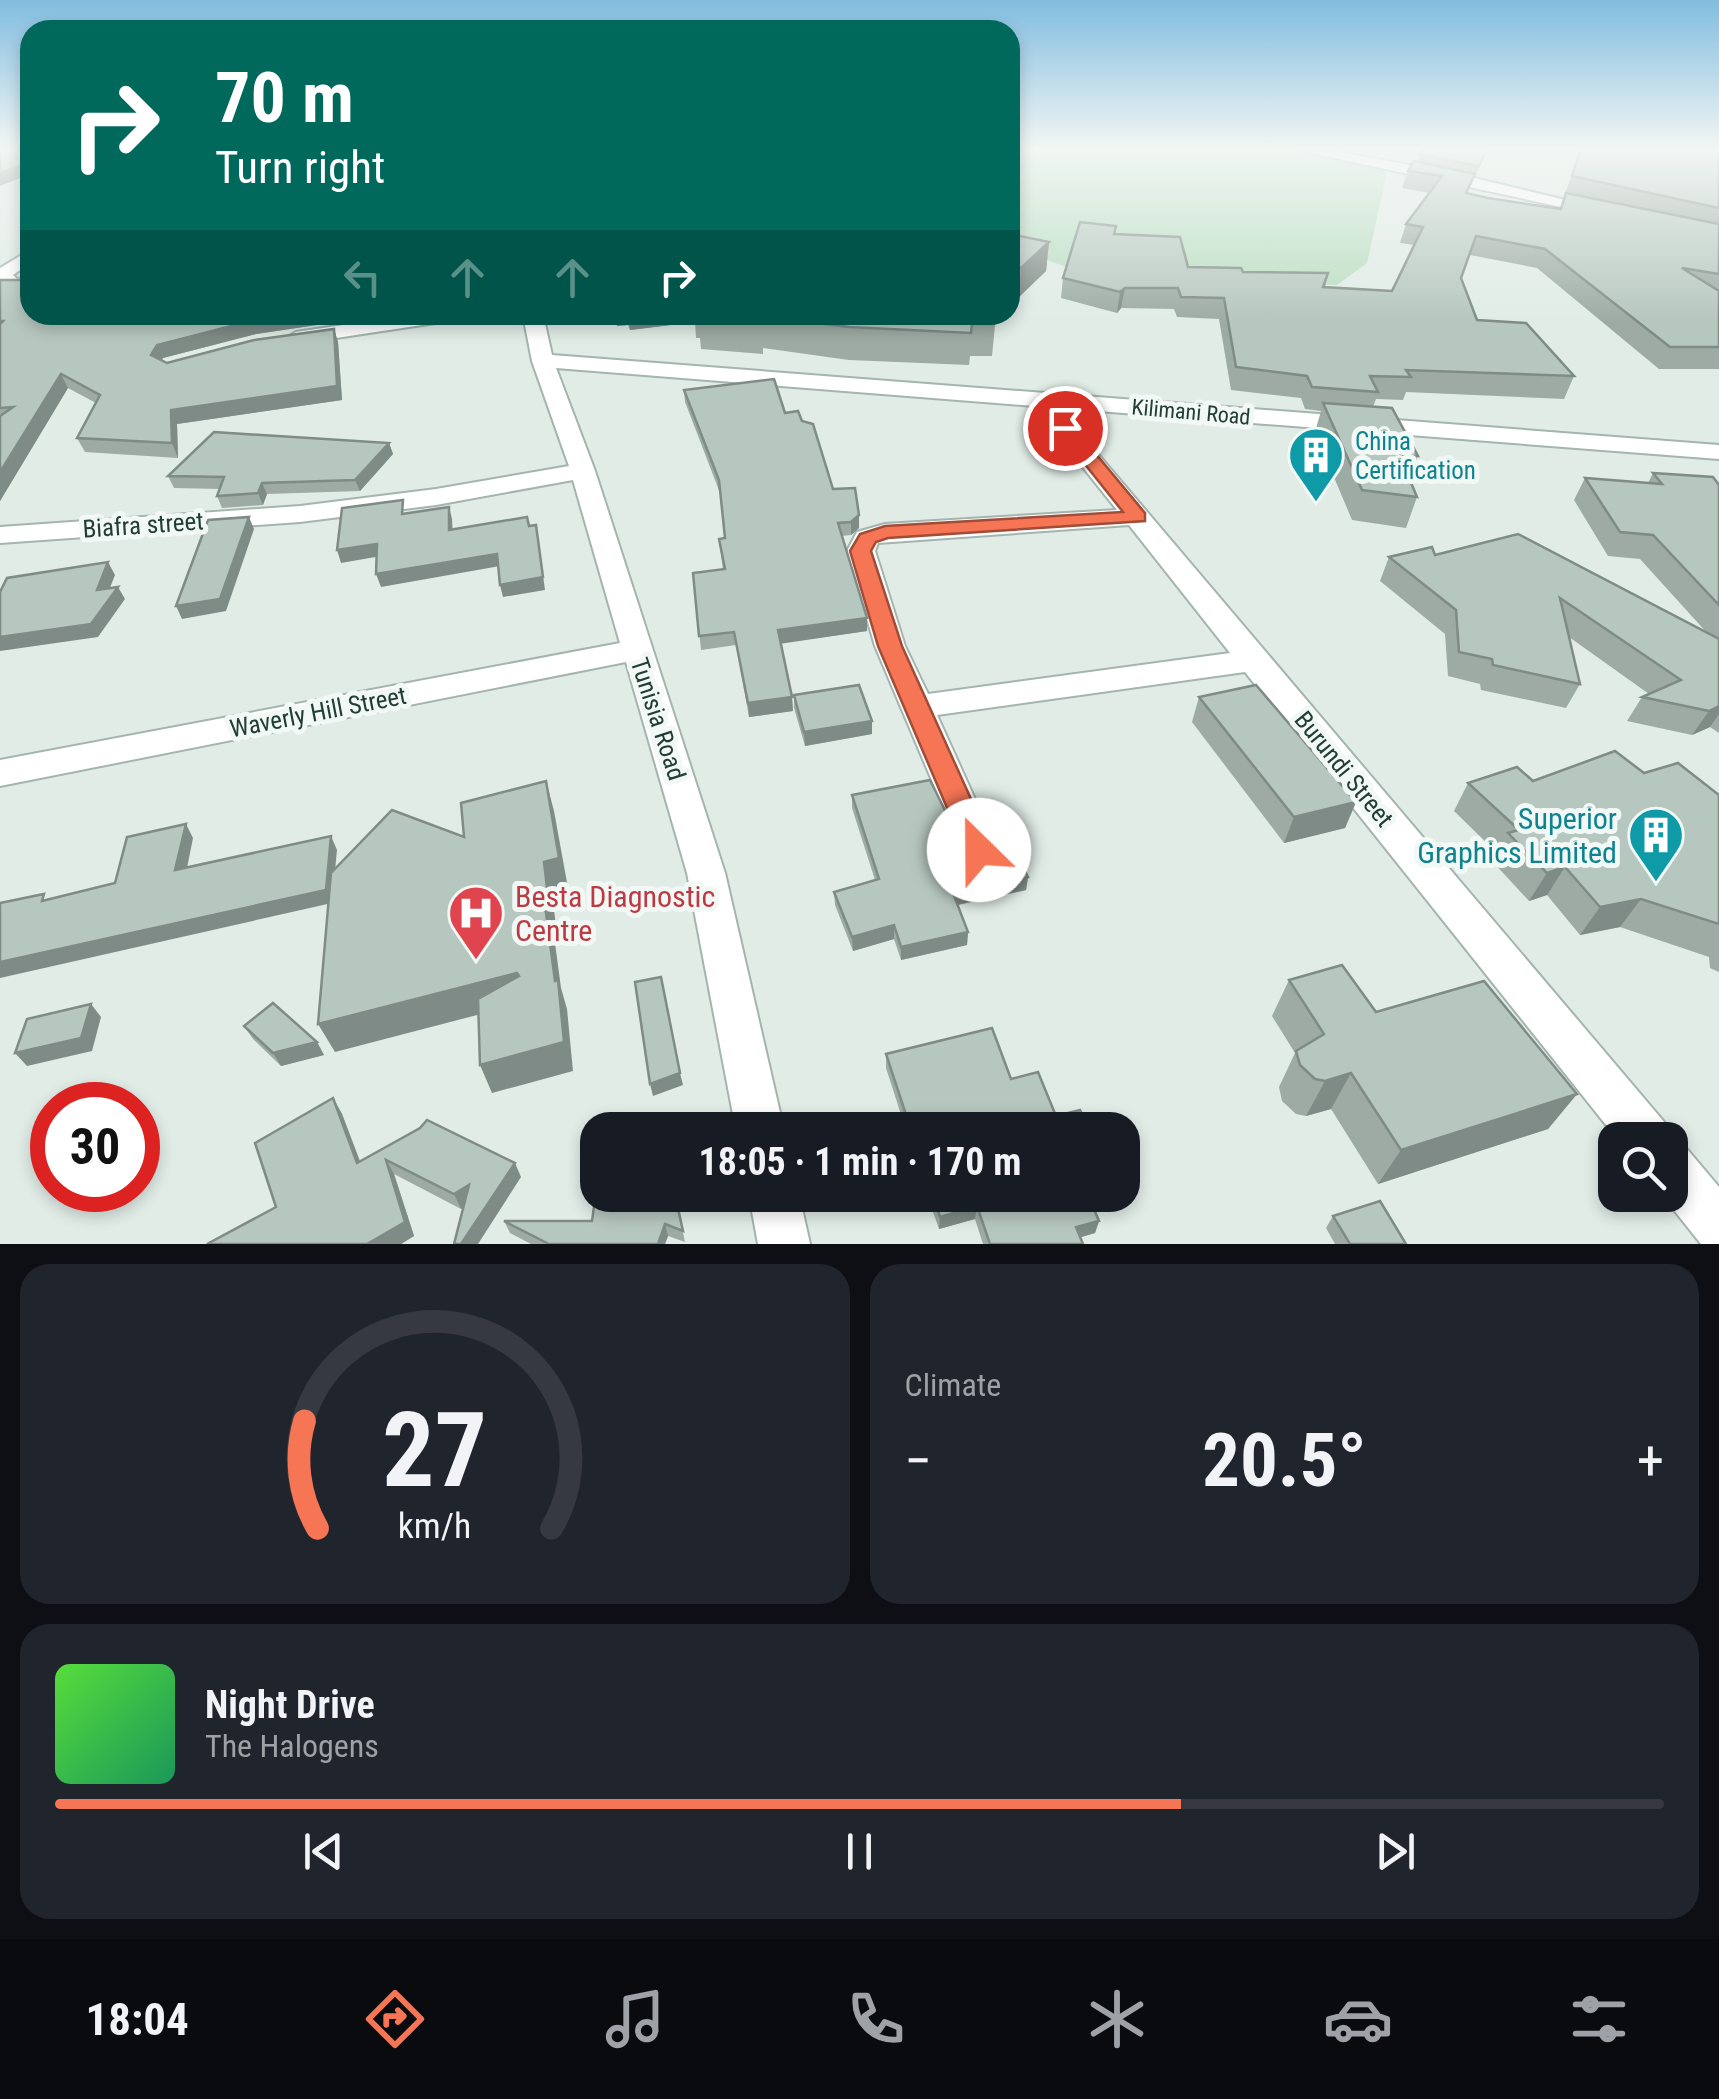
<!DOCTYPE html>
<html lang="en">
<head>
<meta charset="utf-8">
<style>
  :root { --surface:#171b24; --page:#20242c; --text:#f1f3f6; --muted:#9ea1a6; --line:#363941; --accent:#f67555 }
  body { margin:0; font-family:"Roboto Condensed",sans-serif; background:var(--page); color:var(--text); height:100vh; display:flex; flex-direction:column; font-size:38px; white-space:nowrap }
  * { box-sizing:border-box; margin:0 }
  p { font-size:32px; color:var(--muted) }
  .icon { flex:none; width:55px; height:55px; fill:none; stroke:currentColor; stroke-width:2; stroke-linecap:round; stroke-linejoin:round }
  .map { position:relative; height:1244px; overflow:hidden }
  .details { display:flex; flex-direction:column; gap:20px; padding:20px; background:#0d0f14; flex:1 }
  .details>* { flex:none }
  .banner { position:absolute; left:20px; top:20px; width:1000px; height:305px; border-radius:30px; box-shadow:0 5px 15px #0003; background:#00695c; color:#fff; overflow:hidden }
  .fabs { position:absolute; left:1598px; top:1122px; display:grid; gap:20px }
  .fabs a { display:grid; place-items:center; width:90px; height:90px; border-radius:20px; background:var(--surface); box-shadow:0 5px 15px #0003; font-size:50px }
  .speed { position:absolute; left:30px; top:1082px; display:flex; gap:20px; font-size:50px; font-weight:700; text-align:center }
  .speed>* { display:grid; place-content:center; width:130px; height:130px; border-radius:50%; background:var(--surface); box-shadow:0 5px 15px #0003; line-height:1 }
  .speed .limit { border:15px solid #d22; background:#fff; color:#111 }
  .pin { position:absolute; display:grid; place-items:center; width:85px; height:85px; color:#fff; margin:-42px; border:5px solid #fff; border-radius:50%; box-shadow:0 2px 10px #0007 }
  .me { position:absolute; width:110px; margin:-55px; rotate:337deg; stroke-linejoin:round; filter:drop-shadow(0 0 8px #0008) }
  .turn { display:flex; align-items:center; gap:35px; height:210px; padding:0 30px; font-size:45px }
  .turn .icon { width:130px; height:130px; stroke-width:2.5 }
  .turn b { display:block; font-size:70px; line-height:85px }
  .lanes { display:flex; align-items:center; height:95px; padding:0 30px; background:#0003; justify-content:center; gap:50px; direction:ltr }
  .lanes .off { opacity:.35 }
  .big { font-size:75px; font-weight:700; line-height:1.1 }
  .details .card { flex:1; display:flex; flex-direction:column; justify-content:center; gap:15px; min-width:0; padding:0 35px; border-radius:30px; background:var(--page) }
  .details .dial { align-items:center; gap:0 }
  .dial svg { height:260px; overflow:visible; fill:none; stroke:var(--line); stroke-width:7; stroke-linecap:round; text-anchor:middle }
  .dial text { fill:var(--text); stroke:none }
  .song { display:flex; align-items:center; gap:30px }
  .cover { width:120px; height:120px; border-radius:15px; background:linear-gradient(135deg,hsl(110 70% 55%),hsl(150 70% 35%)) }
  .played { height:10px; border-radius:5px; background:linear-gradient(90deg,var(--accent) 70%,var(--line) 70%) }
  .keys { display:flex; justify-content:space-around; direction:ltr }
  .heat { display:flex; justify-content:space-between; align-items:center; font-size:55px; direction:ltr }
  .details .tiles { flex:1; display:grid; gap:20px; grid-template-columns:1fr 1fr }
  .card:last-child { grid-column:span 2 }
  .trip { position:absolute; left:580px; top:1112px; width:560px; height:100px; border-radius:30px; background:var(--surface); box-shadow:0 5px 15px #0003; font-weight:700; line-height:100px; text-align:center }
  .tab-bar { display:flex; height:160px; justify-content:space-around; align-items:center; background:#090b0e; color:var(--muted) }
  .tab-bar .icon { width:70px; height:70px }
  .tab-bar .current { color:var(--accent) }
  .tab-bar b { font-size:45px; color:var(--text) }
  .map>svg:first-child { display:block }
  .green { fill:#b9dec1 }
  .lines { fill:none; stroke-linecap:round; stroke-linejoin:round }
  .street-casing { stroke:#a4b4ae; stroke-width:4 }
  .street { fill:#fff; fill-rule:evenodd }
  .wall { fill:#9daba4 }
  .shaded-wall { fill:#7f8b86 }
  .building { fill:#b6c7bf; stroke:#7f8b86; stroke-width:2.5 }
  .route { fill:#f67555; stroke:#a04c37; stroke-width:2.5 }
  .labels { text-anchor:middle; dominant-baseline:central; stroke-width:10; stroke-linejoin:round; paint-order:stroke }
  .far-street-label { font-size:22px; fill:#213d34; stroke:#f1f8f5 }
  .culture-label { font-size:25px; fill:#0d838f; stroke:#f1f8f5; text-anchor:start }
  .street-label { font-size:25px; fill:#213d34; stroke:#f1f8f5 }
  .near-culture-label { font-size:30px; fill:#0d838f; stroke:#f1f8f5; text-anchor:end }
  .near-health-label { font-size:30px; fill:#be3a42; stroke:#f1f8f5; text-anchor:start }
</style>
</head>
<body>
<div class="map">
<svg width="1719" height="1244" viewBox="0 0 1719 1244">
  <rect width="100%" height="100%" fill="#e1ece7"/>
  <polygon class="green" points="1010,148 1279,148 1388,167 1367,263 1337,285 1109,282 1010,247"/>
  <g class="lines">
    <g class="street-casing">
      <g id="street">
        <polygon points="1287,148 1317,148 1454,173 1607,210 1599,215"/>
        <polygon points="30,250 30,263 13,275 17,279 30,277 30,289 6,289 0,283 0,268"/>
        <polygon points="410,315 459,315 449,321 296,344 286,338 296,332"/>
        <path d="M523,315h20l9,40 1167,90v14l-660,-51 606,715 6,19 16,7 32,38v57h-18l-39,-49h8v-55h-52l-373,-468 -308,43 61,135 -6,11 -13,4 -13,-4 -91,-215 -28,-95 10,-19 28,-8 232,-14 -83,-104 -478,-38 39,103 130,402 59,257h-48l-49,-257 -61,-211 -626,124v-26l620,-117 -47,-163 -137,25 -136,17 -300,21v-16l300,-21 136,-17 133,-23 -37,-105zM1129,525l101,128 -302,41 -23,-48 -30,-95 3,-8z"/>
        <polygon points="749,1195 799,1195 810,1244 758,1244"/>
      </g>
    </g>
    <use href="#street" class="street"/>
  </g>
  <g class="wall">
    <polygon points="1488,148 1476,174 1449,169 1468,194 1488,198 1560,208 1581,148 1660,149 1719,148 1719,369 1659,369 1537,268 1470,255 1461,278 1477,320 1574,376 1564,399 1406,392 1403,400 1376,399 1373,407 1418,456 1410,479 1417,497 1406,528 1352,520 1315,432 1321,411 1305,409 1301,398 1231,390 1219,319 1177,317 1174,309 1121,308 1117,313 1061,298 1063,278 1115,234 1188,267 1243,272 1328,273 1325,288 1392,291 1414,245 1400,243 1406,224 1430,193 1402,188 1408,171 1418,162 1420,155"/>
    <polygon points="1010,234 1049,242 1046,271 1018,298 1010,295"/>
    <polygon points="0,280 24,280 337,322 256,334 163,358 162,360 167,363 334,329 338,342 342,400 177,424 178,458 85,452 77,438 96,403 68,388 0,501"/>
    <polygon points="614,315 996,315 992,356 970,356 969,365 849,360 763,348 763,354 701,349 700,338 696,338 695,322 630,330 628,325 617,326"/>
    <polygon points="684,390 785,413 802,421 833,489 859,528 851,535 842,536 867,618 867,631 781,643 792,697 793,711 749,717 736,645 701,650 693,573 723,570 719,539 725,538 720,493 685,402"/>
    <polygon points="389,443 393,454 360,491 267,494 263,505 222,508 217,496 220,489 174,488 168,476"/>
    <polygon points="1653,473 1719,485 1719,733 1710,727 1692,735 1627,721 1642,697 1649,694 1569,637 1580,684 1566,708 1481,690 1480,684 1448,676 1445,634 1380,581 1389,557 1435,555 1708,634 1640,559 1608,556 1574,500 1585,478 1648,483"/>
    <polygon points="794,695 872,734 805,746 794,708"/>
    <polygon points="1199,697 1356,802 1345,828 1284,843 1192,722"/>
    <polygon points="1644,773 1719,795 1719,972 1710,968 1709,957 1620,927 1580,935 1547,895 1529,901 1492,861 1497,853 1454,811 1468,783 1533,781"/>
    <polygon points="852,795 964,849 1028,877 1026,890 958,905 968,932 967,945 901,960 894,939 853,951 835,905 834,892 875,880 852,808"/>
    <polygon points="1289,980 1376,1012 1577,1094 1548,1129 1378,1184 1331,1109 1306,1116 1296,1114 1282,1101 1279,1087 1295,1053 1272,1016"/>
    <polygon points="244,1026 317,1042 324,1055 281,1066 253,1039"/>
    <polygon points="886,1054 1011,1079 1056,1116 1089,1130 906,1130 886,1068"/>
    <polygon points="333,1098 342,1114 360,1161 420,1128 521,1177 461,1209 394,1174 414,1236 401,1244 207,1244 276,1207"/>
    <polygon points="675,1195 685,1242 668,1236 665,1244 531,1244 510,1233 504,1221 592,1221"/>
    <polygon points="927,1195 1088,1195 1099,1221 1095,1233 1080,1237 1083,1244 983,1244 975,1219 939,1229"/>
    <polygon points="1333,1216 1406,1244 1335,1244 1326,1228"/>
  </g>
  <g class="shaded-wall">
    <polygon points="30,162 30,174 0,186 0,173"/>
    <polygon points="1049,242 1046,271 1018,298 1021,268"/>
    <polygon points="1125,288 1121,308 1117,313 1120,292"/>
    <polygon points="295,315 336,315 337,322 256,334 163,358 157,368 151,355 157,345 251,321"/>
    <polygon points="615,315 627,315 628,325 617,326"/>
    <polygon points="628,315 694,315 695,322 630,330"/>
    <polygon points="334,329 338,342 342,400 177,424 178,458 172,443 171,410"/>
    <polygon points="61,374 68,388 0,501 0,472"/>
    <polygon points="389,443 393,454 360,491 355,480"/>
    <polygon points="262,483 267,494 263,505 258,493"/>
    <polygon points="449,507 452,519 453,542 449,530"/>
    <polygon points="859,515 859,528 851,535 851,522"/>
    <polygon points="249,517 254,529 226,611 182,619 176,606"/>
    <polygon points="536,525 545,590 503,597 500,585"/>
    <polygon points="377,544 381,556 341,563 337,550"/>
    <polygon points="497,554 500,566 381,587 376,574"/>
    <polygon points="108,562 115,575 104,603 97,590"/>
    <polygon points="118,587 125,599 98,637 0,651 0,637"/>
    <polygon points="867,618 867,631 779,644 778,630"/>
    <polygon points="792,697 793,711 749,717 748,703"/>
    <polygon points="1719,706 1719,714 1710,727 1692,735 1709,711"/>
    <polygon points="872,721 872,734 805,746 804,732"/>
    <polygon points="546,781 554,811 568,888 552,892 556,927 553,928 561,988 567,1009 573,1071 492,1093 480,1065 555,981 544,898"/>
    <polygon points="1356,802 1345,828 1284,843 1294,817"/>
    <polygon points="186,824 193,838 184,883 175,870"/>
    <polygon points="331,836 337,850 332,903 0,978 0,962"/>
    <polygon points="1565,867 1547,895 1529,901 1547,873"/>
    <polygon points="1028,877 1026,890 952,906 953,893"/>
    <polygon points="1641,899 1620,927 1580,935 1600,907"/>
    <polygon points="894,925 894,939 853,951 852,937"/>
    <polygon points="968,932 967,945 901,960 901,947"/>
    <polygon points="517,973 527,1002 335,1052 318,1024"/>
    <polygon points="91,1004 101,1017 92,1051 27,1066 15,1053"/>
    <polygon points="317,1042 324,1055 281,1066 273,1053"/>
    <polygon points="680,1073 683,1085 653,1096 650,1084"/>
    <polygon points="1351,1073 1331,1109 1306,1116 1325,1081"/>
    <polygon points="1577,1094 1548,1129 1378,1184 1401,1150"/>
    <polygon points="333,1098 342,1114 366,1178 357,1163"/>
    <polygon points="386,1160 394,1174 414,1236 401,1244 367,1244"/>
    <polygon points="515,1163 521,1177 478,1244 461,1244"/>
    <polygon points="469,1185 476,1200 461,1209 454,1194"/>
    <polygon points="977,1206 975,1219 939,1229 940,1217"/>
    <polygon points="1099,1221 1095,1233 1072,1240 1076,1227"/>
    <polygon points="665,1224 668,1236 665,1244 658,1244"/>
  </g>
  <g class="building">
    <polygon points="0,148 30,148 30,162 0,173"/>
    <polygon points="1424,148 1487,148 1479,166 1420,155"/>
    <polygon points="1581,148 1660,149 1661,148 1719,148 1719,208 1572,176"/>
    <polygon points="1414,161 1475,174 1466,193 1488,198 1561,209 1566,193 1719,224 1719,274 1682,268 1719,291 1719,347 1670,347 1545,249 1476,236 1461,278 1477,320 1526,323 1574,376 1406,370 1411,377 1370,376 1378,392 1312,387 1307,376 1236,367 1224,298 1181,297 1178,288 1125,288 1120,292 1063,278 1080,222 1116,226 1114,234 1180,237 1188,267 1241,268 1243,272 1328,273 1323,287 1392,291 1423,227 1406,224 1442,176 1408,171"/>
    <polygon points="1010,234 1049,242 1021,268 1010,264"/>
    <polygon points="28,272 30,272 30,315 295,315 251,321 157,345 151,355 167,363 254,340 334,329 337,386 171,410 172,443 77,438 100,395 61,374 0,472 0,416 13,407 0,408 0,324 3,321 0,321 0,280 24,280"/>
    <polygon points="699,315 995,315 994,324 972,324 971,333 849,327 759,316 761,322 698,317"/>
    <polygon points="774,379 785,413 798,411 802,421 813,424 833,489 855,488 859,515 851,522 838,523 867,618 778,630 792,697 748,703 734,632 699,636 693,573 725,569 719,539 725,538 719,480 684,390"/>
    <polygon points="1323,403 1392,408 1418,456 1400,456 1417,497 1362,490"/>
    <polygon points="214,432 389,443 355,480 262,483 258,493 217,496 224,477 168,476"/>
    <polygon points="1653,473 1713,477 1719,485 1719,605 1653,535 1620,532 1585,478 1662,484"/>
    <polygon points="403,500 402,514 449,507 449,530 527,517 529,526 536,525 543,577 500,585 497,554 376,574 377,544 337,550 342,508"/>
    <polygon points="249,517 220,599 176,606 208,520"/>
    <polygon points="1518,534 1719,639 1719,706 1709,711 1642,697 1681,680 1560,598 1580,684 1493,665 1492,659 1459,652 1456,610 1389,557 1432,547 1435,555"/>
    <polygon points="108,562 97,590 118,587 91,624 0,637 0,592 7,578"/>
    <polygon points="859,685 872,721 804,732 794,695"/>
    <polygon points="1256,685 1356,802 1294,817 1199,697"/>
    <polygon points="1615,751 1644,773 1678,763 1719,795 1719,924 1641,899 1600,907 1565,867 1547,873 1508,833 1519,830 1468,783 1517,767 1533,781"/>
    <polygon points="930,780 964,849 979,855 995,851 1006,833 1028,877 953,893 968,932 901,947 894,925 852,937 834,892 879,879 852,795"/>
    <polygon points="546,781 559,858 544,862 548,897 544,898 555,981 558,980 564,1042 480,1065 478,999 519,976 517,973 318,1024 331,873 392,810 464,837 461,803"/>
    <polygon points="186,824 175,870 331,836 326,890 0,962 0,903 44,894 42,901 115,883 127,837"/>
    <polygon points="1342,965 1376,1012 1484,981 1577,1094 1401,1150 1351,1073 1325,1081 1315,1079 1300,1065 1296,1051 1324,1034 1289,980"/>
    <polygon points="661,977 680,1073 650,1084 635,982"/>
    <polygon points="273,1003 317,1042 273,1053 244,1026"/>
    <polygon points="91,1004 81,1038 15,1053 27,1019"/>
    <polygon points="992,1028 1011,1079 1038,1072 1056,1116 1080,1110 1089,1130 911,1130 886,1054"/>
    <polygon points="333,1098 357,1163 420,1128 427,1120 515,1163 461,1244 454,1244 469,1185 454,1194 386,1160 405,1222 367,1244 207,1244 276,1207 255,1143"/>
    <polygon points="598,1178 598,1195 675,1195 683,1231 665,1224 658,1244 549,1244 504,1221 592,1221"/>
    <polygon points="933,1195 1088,1195 1099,1221 1076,1227 1083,1244 990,1244 977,1206 940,1217"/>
    <polygon points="1380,1201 1406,1244 1350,1244 1333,1216"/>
  </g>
  <linearGradient id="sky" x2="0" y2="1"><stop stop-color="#81bde0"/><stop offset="0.46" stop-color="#f2f6f4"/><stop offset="1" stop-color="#f2f6f4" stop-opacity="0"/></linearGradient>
  <rect width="1719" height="322" fill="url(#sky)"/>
  <polygon class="route" points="1065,423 1071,424 1145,513 1145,521 888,538 876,542 871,551 902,646 994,850 989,858 979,862 969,858 965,850 878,646 850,551 860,534 885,526 1123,512 1056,428"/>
  <defs>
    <g id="building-pin" transform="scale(2.875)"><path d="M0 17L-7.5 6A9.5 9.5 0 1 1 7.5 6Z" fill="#0f9aa8" stroke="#f1f8f5"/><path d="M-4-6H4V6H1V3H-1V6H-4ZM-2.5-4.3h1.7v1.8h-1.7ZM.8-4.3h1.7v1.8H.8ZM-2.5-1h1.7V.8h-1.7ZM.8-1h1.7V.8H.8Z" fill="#fff"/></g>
    <g id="hospital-pin" transform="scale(2.875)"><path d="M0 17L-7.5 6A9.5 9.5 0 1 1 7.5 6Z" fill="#e0444e" stroke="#f1f8f5"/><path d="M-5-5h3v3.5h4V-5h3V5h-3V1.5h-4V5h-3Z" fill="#fff"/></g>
  </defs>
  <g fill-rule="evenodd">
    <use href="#building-pin" x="1316" y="455"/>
    <use href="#building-pin" x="1656" y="835"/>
    <use href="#hospital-pin" x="476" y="913"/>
  </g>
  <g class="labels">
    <g class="far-street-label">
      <text transform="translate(1191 412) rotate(5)">Kilimani Road</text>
    </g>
    <g class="culture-label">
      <text x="1355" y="441">China<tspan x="1355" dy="29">Certification</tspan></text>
    </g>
    <g class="street-label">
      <text transform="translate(143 525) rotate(-4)">Biafra street</text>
      <text transform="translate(318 712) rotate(-11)">Waverly Hill Street</text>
      <text transform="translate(658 719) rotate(72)">Tunisia Road</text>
      <text transform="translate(1344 769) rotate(51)">Burundi Street</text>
    </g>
    <g class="near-culture-label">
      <text x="1617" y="818">Superior<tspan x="1617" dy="34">Graphics Limited</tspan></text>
    </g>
    <g class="near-health-label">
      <text x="515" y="896">Besta Diagnostic<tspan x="515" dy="34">Centre</tspan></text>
    </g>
  </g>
</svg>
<div class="fabs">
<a><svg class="icon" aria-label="search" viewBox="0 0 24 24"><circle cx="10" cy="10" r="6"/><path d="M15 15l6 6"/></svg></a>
</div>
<div class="speed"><div class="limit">30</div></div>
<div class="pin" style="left:1065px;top:428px;background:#d93025"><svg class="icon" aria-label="arrive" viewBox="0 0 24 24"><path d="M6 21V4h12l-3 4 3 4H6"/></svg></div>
<svg class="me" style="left:979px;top:850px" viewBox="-20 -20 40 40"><circle r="19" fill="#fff"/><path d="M0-13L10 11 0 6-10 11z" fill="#f67555"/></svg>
<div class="trip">18:05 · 1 min · 170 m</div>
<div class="banner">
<div class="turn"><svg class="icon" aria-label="right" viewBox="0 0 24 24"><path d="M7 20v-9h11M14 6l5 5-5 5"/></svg><div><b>70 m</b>Turn right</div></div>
<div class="lanes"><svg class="icon off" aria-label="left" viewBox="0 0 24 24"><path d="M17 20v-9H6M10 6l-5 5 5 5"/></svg><svg class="icon off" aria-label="ahead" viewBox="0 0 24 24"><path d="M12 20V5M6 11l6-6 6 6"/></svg><svg class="icon off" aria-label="ahead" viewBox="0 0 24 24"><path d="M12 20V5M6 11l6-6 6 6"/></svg><svg class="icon" aria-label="right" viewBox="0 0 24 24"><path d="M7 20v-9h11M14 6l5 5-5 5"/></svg></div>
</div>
</div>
<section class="details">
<div class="tiles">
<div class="card dial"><svg viewBox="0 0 100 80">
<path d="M14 69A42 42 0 1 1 86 69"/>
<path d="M14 69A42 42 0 0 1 10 36" stroke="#f67555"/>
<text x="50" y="56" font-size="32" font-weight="700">27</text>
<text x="50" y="72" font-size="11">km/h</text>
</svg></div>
<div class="card"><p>Climate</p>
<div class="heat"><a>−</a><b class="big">20.5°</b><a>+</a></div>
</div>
<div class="card">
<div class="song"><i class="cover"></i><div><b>Night Drive</b><p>The Halogens</p></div></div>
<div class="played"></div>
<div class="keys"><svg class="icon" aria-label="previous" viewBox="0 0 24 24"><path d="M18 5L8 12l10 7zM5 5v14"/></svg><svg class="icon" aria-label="pause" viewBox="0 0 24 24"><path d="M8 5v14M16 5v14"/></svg><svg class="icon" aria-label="next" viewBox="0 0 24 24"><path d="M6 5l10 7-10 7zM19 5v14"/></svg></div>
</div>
</div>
</section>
<nav class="tab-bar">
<b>18:04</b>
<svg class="icon current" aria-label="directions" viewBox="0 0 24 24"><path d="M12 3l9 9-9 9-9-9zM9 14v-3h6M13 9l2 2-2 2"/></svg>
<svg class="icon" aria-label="music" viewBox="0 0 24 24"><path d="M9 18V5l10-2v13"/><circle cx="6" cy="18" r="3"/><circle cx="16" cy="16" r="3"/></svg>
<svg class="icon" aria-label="phone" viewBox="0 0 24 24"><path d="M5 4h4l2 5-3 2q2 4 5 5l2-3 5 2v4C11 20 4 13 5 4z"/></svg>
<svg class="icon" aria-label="climate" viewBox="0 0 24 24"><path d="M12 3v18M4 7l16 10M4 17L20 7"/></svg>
<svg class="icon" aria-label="car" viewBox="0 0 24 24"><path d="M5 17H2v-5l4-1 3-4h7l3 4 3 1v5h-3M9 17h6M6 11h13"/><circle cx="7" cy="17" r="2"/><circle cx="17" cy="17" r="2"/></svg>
<svg class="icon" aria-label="filters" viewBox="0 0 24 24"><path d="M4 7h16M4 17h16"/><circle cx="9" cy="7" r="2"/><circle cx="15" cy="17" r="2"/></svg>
</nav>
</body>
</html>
